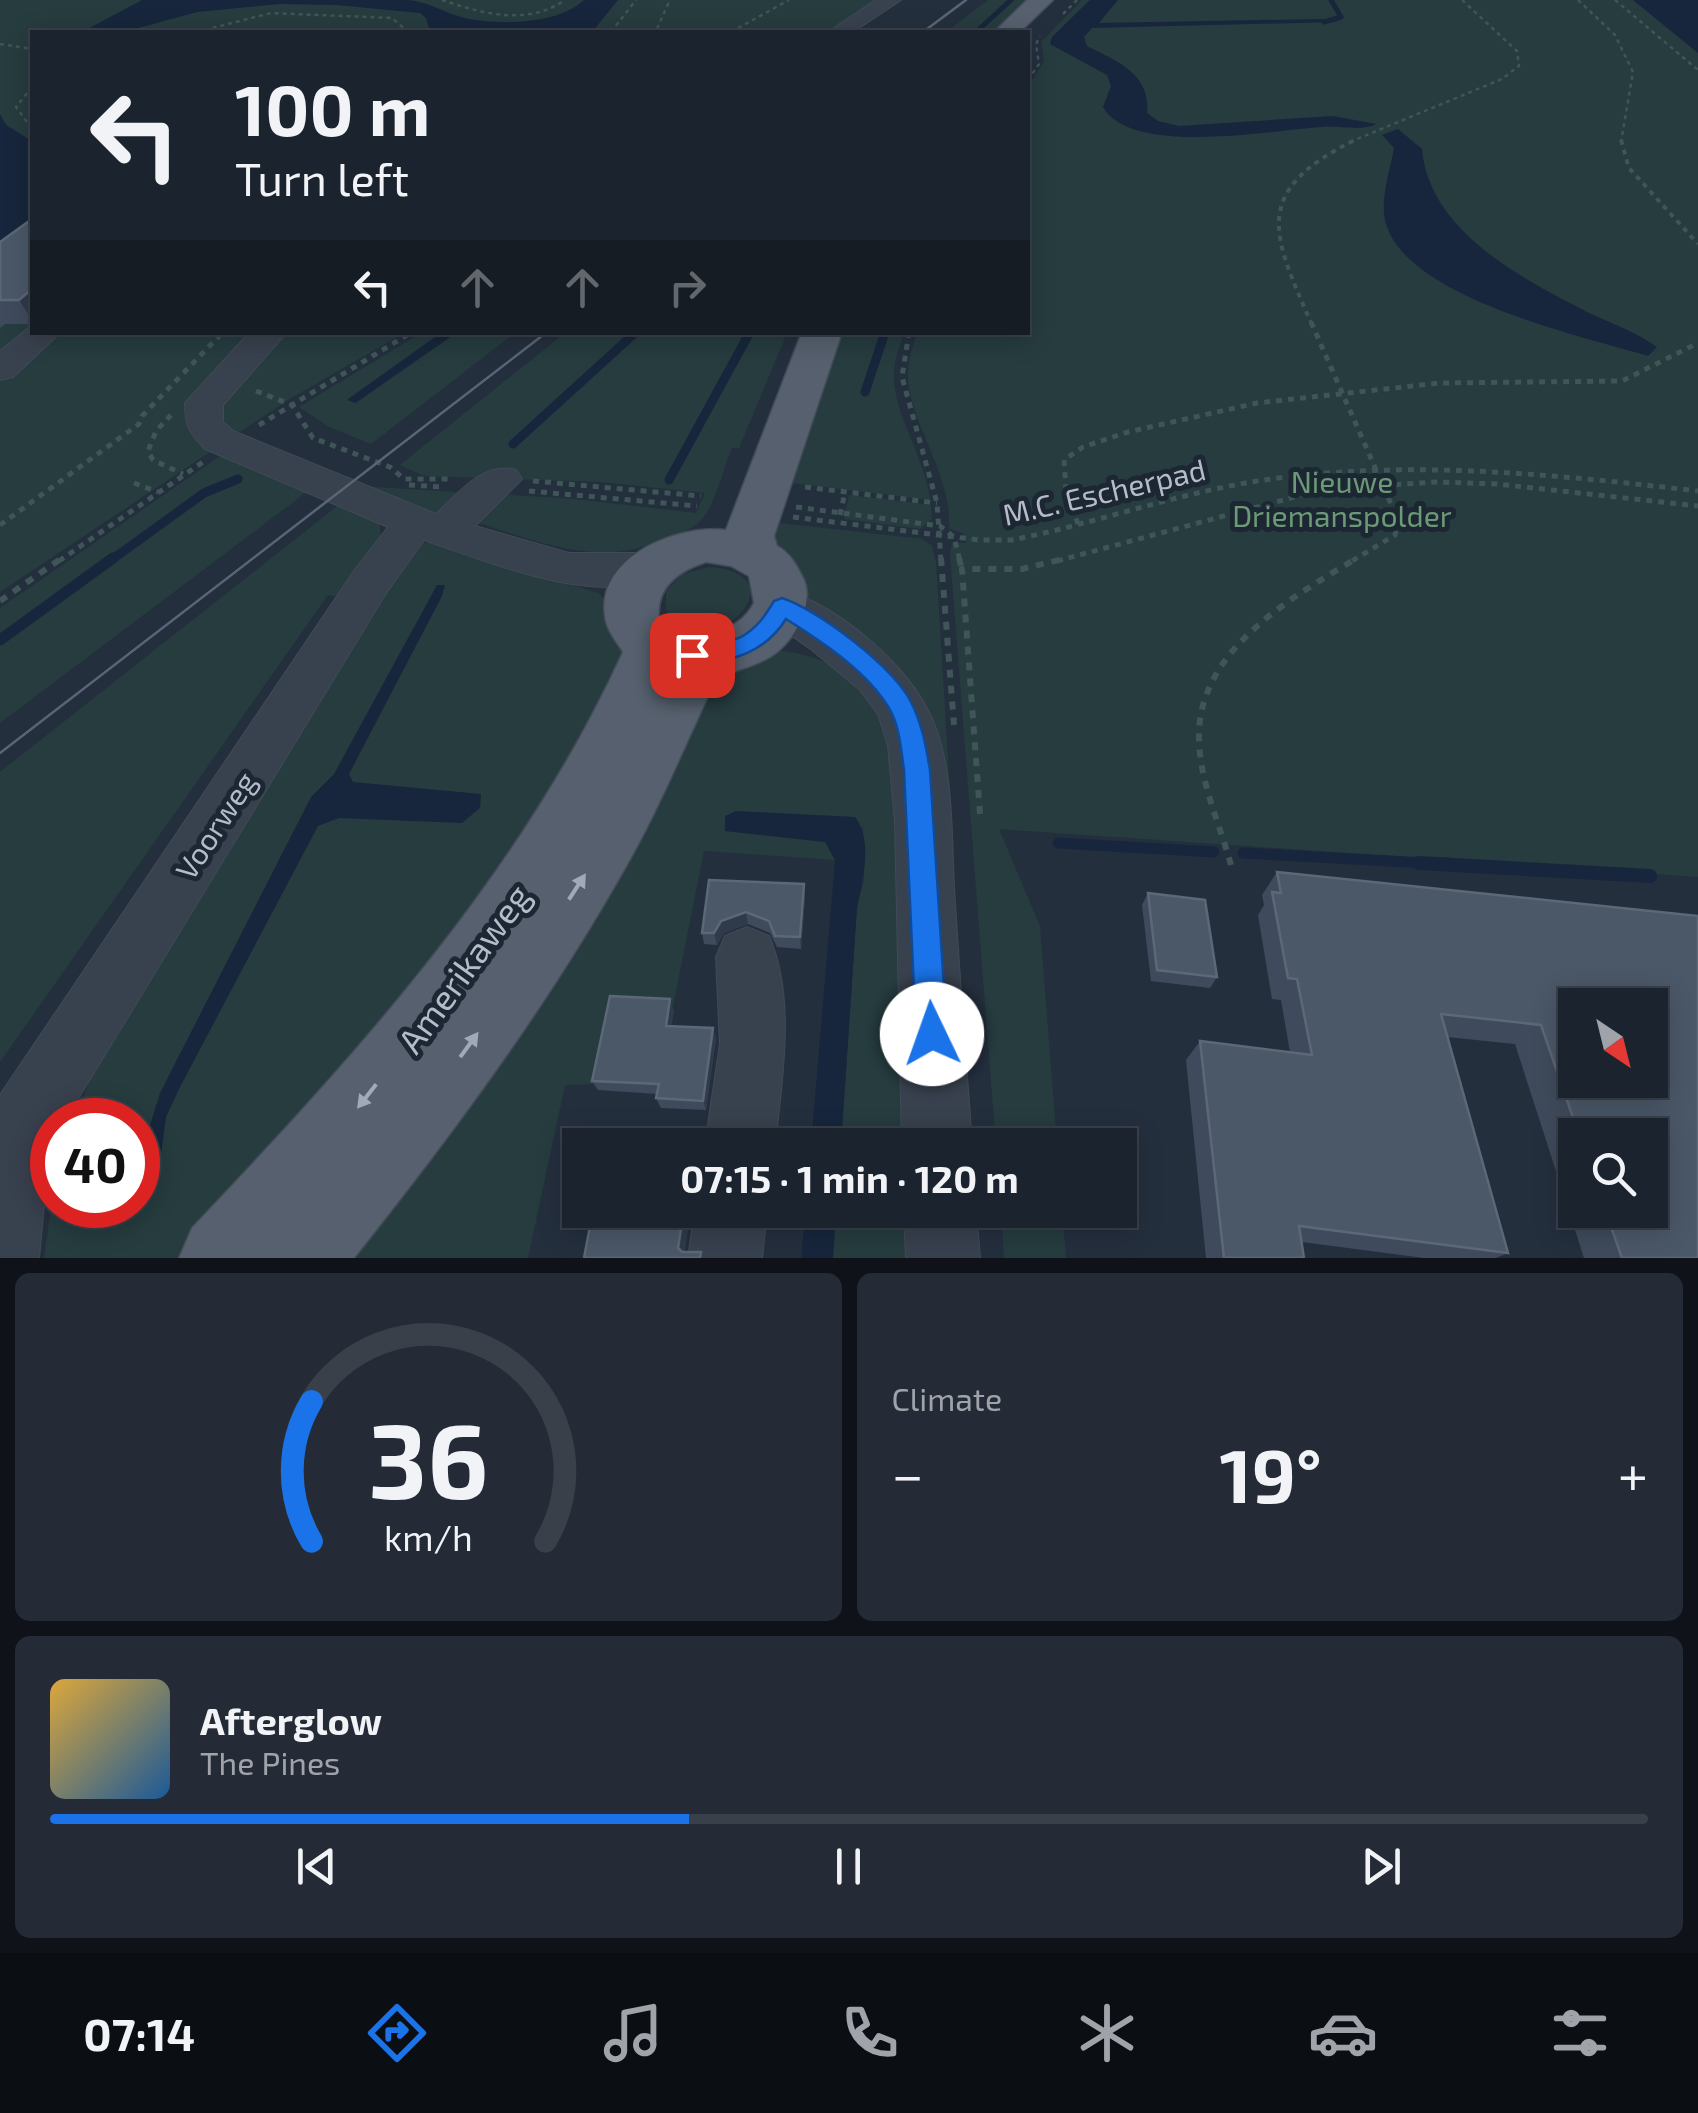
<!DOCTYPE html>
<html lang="en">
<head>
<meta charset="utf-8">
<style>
  :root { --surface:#1b232e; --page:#242b36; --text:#f1f3f6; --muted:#a0a4aa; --line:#39404a; --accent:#1a73e8 }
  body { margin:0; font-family:"Exo 2",sans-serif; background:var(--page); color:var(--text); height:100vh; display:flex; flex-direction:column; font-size:38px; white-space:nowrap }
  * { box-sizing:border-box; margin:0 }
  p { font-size:32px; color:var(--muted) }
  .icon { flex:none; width:55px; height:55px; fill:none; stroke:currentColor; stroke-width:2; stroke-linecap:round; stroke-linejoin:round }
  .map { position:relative; height:1258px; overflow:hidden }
  .drawer { display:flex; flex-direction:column; gap:15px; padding:15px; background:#0f1319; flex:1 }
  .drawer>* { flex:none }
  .banner { position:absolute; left:30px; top:30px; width:1000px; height:305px; border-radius:0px; box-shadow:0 5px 25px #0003,0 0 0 2px var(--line); background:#1b232e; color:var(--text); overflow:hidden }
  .needle { width:65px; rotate:145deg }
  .controls { position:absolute; left:1558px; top:988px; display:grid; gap:20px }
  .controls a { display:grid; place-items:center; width:110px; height:110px; border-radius:0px; background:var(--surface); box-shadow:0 5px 25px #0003,0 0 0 2px var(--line); font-size:50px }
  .speed { position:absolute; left:30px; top:1098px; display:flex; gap:20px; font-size:50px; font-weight:700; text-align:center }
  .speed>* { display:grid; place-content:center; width:130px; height:130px; border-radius:50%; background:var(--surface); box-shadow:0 5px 25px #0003,0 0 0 2px var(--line); line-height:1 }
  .speed .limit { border:15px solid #d22; background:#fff; color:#111 }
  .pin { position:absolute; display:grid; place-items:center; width:85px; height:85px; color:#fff; margin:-42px; border-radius:20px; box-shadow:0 5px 15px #0006 }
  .me { position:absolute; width:110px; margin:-55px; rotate:357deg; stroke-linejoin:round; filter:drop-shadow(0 0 8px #0008) }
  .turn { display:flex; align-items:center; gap:35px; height:210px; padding:0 40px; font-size:45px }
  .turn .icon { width:130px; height:130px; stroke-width:2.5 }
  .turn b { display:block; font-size:70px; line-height:85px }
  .lanes { display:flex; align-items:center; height:95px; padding:0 40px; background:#0003; justify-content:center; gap:50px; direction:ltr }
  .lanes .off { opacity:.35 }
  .big { font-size:75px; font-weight:700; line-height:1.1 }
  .drawer .card { flex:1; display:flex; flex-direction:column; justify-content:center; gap:15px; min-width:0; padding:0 35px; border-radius:15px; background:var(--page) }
  .drawer .dial { align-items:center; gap:0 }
  .dial svg { height:260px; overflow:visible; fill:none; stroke:var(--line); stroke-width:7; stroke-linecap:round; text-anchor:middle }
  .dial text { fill:var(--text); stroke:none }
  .song { display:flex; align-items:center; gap:30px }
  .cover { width:120px; height:120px; border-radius:15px; background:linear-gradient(135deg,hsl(40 70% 55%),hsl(210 70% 35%)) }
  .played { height:10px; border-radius:5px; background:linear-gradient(90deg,var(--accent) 40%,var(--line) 40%) }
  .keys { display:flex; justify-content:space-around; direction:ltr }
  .heat { display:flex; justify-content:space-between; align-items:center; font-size:55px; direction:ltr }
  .drawer .tiles { flex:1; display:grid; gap:15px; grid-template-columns:1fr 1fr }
  .card:last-child { grid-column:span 2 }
  .trip { position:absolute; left:562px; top:1128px; width:575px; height:100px; border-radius:0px; background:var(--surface); box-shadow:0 5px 25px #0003,0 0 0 2px var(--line); font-weight:700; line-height:100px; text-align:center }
  .tab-bar { display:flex; height:160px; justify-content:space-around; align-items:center; background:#0b0e12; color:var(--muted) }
  .tab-bar .icon { width:70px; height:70px }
  .tab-bar .on { color:var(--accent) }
  .tab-bar b { font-size:45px; color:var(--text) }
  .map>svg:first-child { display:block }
  .green { fill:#263c3f }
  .water { fill:#17263c }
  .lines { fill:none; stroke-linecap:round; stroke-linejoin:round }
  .stream-far3 { stroke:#17263c; stroke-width:5 }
  .stream-far2 { stroke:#17263c; stroke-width:9 }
  .stream-far1 { stroke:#17263c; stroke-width:11 }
  .stream { stroke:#17263c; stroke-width:14 }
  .minor-casing { stroke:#414a57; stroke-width:2 }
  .major-casing { stroke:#414a57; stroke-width:3 }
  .path-far3 { stroke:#3f5557; stroke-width:2.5; stroke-dasharray:4 4; stroke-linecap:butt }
  .path-far2 { stroke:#3f5557; stroke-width:4; stroke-dasharray:5 5; stroke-linecap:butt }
  .path-far1 { stroke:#3f5557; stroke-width:5; stroke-dasharray:6 6; stroke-linecap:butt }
  .path { stroke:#3f5557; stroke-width:6; stroke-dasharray:8 8; stroke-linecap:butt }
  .minor { fill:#38414e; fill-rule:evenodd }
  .major { fill:#56606e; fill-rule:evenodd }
  .tram { stroke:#5a6575; stroke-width:2.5 }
  .wall { fill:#3f4b5c; fill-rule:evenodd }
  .shaded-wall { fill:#2f3b4b }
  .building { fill:#4b5868; stroke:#5c6777; stroke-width:2.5; fill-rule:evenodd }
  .oneway { fill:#a1aab7 }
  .route { fill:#1a73e8; stroke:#114b97; stroke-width:2.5 }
  .labels { text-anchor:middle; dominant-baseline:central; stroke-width:10; stroke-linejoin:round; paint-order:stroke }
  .park-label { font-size:30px; fill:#6b9a76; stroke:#1d2633 }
  .street-label { font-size:30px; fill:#b4bcc9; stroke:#1d2633 }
  .near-street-label { font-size:35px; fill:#b4bcc9; stroke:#1d2633 }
</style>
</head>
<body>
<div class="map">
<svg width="1698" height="1258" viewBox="0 0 1698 1258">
  <rect width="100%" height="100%" fill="#242f3e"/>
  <g class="green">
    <polygon points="0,0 887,0 837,32 32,32 32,332 404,333 288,400 0,592"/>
    <polygon points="988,0 1038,0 1002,32 946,32"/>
    <path d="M1082,0h8l-38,37 44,-37h602v877l-699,-48 41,97 17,219h-61l-46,-591 2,-11h14l-3,-10 -14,-4c4,-56 -44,-113 -41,-158 0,-13 6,-26 9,-38l111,-1v-245l16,-26 -3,-19z"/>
    <polygon points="421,333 442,333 348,399 356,403 456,333 515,333 371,444 329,427 299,407"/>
    <path d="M565,333h222l-48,115h-7c-9,21 -16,54 -30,71 -8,10 -23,15 -34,19 -70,32 -132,3 -201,-19l27,-25 81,5 121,14 9,-20 -104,-11 -177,-6 -24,-11z"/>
    <path d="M831,333h73c-4,12 -9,25 -10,38 -3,40 32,87 36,129l-146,-18z"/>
    <polygon points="223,454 308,491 0,723 0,608"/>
    <polygon points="359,486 473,493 435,517"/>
    <polygon points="849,495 931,505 932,519 920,529 844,519"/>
    <path d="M341,503c11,6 27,10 36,19 15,14 -22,60 -32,76l-17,-3 -328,467v-290z"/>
    <polygon points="762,521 922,539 932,546 936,562 950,791 940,787 809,608"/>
    <path d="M423,543h16l159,50c44,38 28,69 20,119l-411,546h-163l8,-57v4h86v-85h-64l18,-45 314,-526z"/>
    <path d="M709,567c97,6 -2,107 -43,42v-18l16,-17z"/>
    <path d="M771,649c69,9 101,31 124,98l16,398h-70l16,-238 7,-28 -1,-52 -138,4 101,11 9,18 -131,-9 -31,155 -59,-2 -18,80 -31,1 -37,173h-207l125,-162 253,-413z"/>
    <polygon points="836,1210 913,1210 914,1258 833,1258"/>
    <polygon points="1001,1210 1062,1210 1066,1258 1004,1258"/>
  </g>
  <g class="water">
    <path d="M142,0h266c23,3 33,11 53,17 34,9 97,8 123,-17h34l-26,32h-162l-4,-14 -6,-5 -83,-8 -57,-1 -83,8 -73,20h-42z"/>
    <path d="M1090,0h28l-19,23 221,-4 18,3 -246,6 -8,9 3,9c30,15 64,28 60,67l11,8 21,5 154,-10 43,8c-15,8 -37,1 -54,3 -50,3 -191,30 -219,-20l8,-21 -4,-11 -57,-31 2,-7z"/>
    <polygon points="1633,0 1698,0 1698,53"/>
    <polygon points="0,114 6,125 32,141 32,220 0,243"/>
    <path d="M1398,129l24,20c7,82 99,129 165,163 23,11 50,20 70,35l-9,9c-67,-20 -240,-58 -262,-132 -7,-23 4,-53 8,-76l-12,-13z"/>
    <polygon points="442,332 456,333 355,403 347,400"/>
    <polygon points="437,585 445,585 442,596 349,774 353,782 481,794 480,808 462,823 339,818 318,826 179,1089 166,1117 161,1155 147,1165 148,1132 160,1093 311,797 334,774"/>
    <path d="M736,811l119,6c18,22 8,64 2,90l-16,238h-30l24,-285 -10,-18 -100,-11v-15z"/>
    <polygon points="806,1210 836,1210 833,1258 801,1258"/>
  </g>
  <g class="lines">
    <g class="stream-far3">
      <polyline points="1324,22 1341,17 1331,0"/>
      <polyline points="976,32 1011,0"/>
    </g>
    <g class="stream-far2">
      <polyline points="865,392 885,332"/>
      <polyline points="513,444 636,332"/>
      <polyline points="669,480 750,332"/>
      <polyline points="110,561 204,493 238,479"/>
    </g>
    <g class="stream-far1">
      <polyline points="0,640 113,558"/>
      <polyline points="1058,843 1214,852"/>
      <polyline points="1243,853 1463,865"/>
    </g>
    <polyline class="stream" points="1419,863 1650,876"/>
    <g class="minor-casing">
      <g id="minor">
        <polygon points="876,0 901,0 853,32 828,32"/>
        <polygon points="32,325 32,332 61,332 13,377 0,380 0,351"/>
        <path d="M250,332h37l-64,73v17l10,9 203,83c23,-21 47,-53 80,-44l6,9 -47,47 94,27h79l16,5 6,11 -6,11c-80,23 -165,-15 -240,-40l-38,53 -321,527h-13l-13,138h-39v-163l354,-524 34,-44 -183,-78c-16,-17 -20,-23 -20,-46z"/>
        <path d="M782,589c58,18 127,76 151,132 21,51 18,112 21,166 5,86 12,172 18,258h-70l-7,-324 -7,-76 -10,-31 -19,-25 -47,-39 -46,-32 -7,-12 7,-12z"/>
        <path d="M747,927l22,9c27,64 13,142 6,209h-70l15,-101 -4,-87 9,-21z"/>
        <polygon points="695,1210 767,1210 762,1258 688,1258"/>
        <polygon points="904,1210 976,1210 980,1258 906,1258"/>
      </g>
    </g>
    <g class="major-casing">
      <g id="major">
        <polygon points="1027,0 1053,0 1020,32 994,32"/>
        <path d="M802,332h40l-68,204 3,10c12,6 19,18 25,30 15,26 -8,67 -32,81 -25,15 -42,10 -60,35 -28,60 -53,121 -86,178 -78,138 -172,265 -270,388h-175l13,-30c166,-175 330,-355 431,-576 -7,-11 -17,-23 -18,-36 -9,-60 74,-92 121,-86zM706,562l25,4 18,10 5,27c-17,34 -69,41 -95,15 -3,-31 19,-47 47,-56z"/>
      </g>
    </g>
    <g class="path-far3">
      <path d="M442,0c41,14 85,26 123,0"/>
      <polyline points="1578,0 1615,35 1633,72 1621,142"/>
      <polyline points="1615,0 1698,70"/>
      <polyline points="1063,14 1077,0"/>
      <polyline points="197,32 271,13 392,18 408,32"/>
      <polyline points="611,32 636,0"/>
      <polyline points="650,32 657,29 668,4 664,0"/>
      <polyline points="731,32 789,0"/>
      <polyline points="0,44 32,49"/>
      <polyline points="1028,80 1039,64 1036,44 1040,36"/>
      <polyline points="32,87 16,107 32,129"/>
      <polyline points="1350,142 1502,79 1519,66 1517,51 1462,0"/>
    </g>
    <g class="path-far2">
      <polyline points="1621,140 1629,168 1698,244"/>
      <path d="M1312,325c-39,-90 -63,-133 43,-185"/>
    </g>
    <g class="path-far1">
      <polyline points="1311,322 1399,522 1395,535 1352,561"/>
      <polyline points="909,332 902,377 937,503 941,561"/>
      <polyline points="256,391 292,405 313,438 390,467 404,479 451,479"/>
      <polyline points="171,415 156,431 148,451 153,460 183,474"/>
      <polyline points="259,425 412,332"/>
      <polyline points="533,481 701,496"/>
      <polyline points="134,483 158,492"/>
      <polyline points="409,485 442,487"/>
      <polyline points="805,487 937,503"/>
      <polyline points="529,491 697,506"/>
      <polyline points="796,507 940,526 954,537 960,561"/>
      <polyline points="840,515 845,492"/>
      <path d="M793,517l186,23h33c90,-18 176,-51 267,-62 140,-18 280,-3 419,13"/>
      <polyline points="1078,524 1066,490 1064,460 1083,447 1128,432 1257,403 1440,383 1622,381 1698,343"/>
      <polyline points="0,525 139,424 142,416 223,332"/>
      <polyline points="59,561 203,462"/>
      <polyline points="1057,561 1324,489 1437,482 1497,484 1698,506"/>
    </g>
    <g class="path">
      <polyline points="941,558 954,725"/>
      <polyline points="959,558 962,569"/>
      <polyline points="0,601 62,558"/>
      <polyline points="980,814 962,569 1022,569 1067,558"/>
      <path d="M1231,865c-11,-40 -31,-83 -32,-125 -3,-89 92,-142 158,-182"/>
    </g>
    <use href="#minor" class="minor"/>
    <use href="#major" class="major"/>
    <g class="tram">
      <polyline points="923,32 966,0"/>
      <polyline points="0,753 547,332"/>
    </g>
  </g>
  <g class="wall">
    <polygon points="32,219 32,324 5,324 0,328 0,242"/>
    <path d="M1277,872l421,44v342h-114l-69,-214 -68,-7 61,216 -12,5h-72l-122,-16 2,16h-98l-20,-198 14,-19 90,11 -9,-52 -9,-1 -14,-84 6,-10 -2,-10zM1575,1135h75v75h-75z"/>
    <polygon points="709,880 805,897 801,949 777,947 770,933 748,924 724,933 717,945 704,944 702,933"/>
    <polygon points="1148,893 1217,977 1210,988 1151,981 1142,905"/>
    <polygon points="674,1010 671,1026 716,1038 706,1110 661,1108 656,1098 657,1094 598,1090 592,1081"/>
  </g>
  <g class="shaded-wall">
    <polygon points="32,289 32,320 19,300"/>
    <polygon points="804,884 805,897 801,949 800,937"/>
    <polygon points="746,912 748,924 724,933 717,945 714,933 721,921"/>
    <polygon points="670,999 674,1010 669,1036 666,1026"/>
    <polygon points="713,1028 716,1038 706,1110 703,1101"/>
    <polygon points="684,1210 691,1210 684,1257 678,1248"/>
  </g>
  <g class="building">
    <polygon points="32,219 32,289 19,300 0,300 0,242"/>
    <path d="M1277,872l421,44v342h-76l-17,-48h45v-75h-71l-38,-110 -100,-11 67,239 -209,-27 5,32h-80l-24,-217 112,14 -15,-76 -9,-1 -16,-86 9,1zM1575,1005h75v75h-75z"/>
    <polygon points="709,880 804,884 800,937 775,936 769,921 746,912 721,921 714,933 702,933"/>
    <polygon points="1148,893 1205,900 1217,977 1157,970"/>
    <polygon points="610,996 670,999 666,1026 713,1028 703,1101 656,1098 659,1084 592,1081"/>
    <polygon points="606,1142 642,1145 606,1145"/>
    <polygon points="593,1210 684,1210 678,1248 682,1252 701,1252 700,1258 584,1258"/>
  </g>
  <defs><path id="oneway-solid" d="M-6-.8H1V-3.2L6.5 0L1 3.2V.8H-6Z" transform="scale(2.5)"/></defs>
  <g class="oneway">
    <use href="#oneway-solid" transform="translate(577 887) rotate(-57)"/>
    <use href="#oneway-solid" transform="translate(469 1045) rotate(-54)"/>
    <use href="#oneway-solid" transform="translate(367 1096) rotate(128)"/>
  </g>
  <path class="route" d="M782,598c37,12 111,69 129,104 11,22 15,44 19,68l17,264 -4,10 -11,5 -11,-5 -5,-10 -12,-264c-3,-20 -4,-43 -15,-62 -22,-37 -68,-67 -103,-89 -22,35 -56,43 -94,45l-12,-9c11,-16 43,-8 61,-18 16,-9 24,-21 33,-36z"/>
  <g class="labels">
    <g class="park-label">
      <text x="1342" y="481">Nieuwe<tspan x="1342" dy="34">Driemanspolder</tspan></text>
    </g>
    <g class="street-label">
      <text transform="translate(1104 491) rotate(-13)">M.C. Escherpad</text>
      <text transform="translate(215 825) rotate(-57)">Voorweg</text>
    </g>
    <g class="near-street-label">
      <text transform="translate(463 968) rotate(-54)">Amerikaweg</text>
    </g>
  </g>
</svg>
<div class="controls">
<a><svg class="needle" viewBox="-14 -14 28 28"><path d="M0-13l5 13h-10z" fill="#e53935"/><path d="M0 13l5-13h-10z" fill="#a0a4aa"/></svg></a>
<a><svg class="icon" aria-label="search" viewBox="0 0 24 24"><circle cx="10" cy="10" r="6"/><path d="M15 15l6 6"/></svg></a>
</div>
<div class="speed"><div class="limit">40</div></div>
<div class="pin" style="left:692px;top:655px;background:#d93025"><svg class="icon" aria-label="arrive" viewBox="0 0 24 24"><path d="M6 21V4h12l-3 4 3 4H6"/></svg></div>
<svg class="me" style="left:932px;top:1034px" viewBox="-20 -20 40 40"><circle r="19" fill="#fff"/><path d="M0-13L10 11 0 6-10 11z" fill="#1a73e8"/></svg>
<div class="trip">07:15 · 1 min · 120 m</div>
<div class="banner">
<div class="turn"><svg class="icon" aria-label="left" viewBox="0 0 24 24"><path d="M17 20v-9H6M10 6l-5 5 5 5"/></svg><div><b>100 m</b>Turn left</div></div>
<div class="lanes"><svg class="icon" aria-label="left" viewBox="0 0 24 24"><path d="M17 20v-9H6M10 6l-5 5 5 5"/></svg><svg class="icon off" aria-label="ahead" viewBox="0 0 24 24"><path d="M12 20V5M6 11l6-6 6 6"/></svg><svg class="icon off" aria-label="ahead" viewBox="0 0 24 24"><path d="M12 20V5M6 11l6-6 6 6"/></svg><svg class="icon off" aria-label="right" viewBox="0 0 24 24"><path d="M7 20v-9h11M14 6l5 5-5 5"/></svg></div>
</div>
</div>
<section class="drawer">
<div class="tiles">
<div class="card dial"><svg viewBox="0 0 100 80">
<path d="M14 69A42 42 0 1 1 86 69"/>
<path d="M14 69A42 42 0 0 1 14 26" stroke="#1a73e8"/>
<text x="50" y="56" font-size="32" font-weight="700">36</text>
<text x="50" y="72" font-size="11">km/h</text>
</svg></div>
<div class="card"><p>Climate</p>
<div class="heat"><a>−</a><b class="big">19°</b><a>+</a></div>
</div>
<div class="card">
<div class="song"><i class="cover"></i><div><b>Afterglow</b><p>The Pines</p></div></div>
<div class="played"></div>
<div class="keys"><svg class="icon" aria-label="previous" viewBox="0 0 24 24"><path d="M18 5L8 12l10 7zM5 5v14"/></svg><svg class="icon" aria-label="pause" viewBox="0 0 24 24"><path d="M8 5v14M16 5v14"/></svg><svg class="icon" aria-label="next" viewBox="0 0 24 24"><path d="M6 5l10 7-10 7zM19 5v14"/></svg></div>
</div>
</div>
</section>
<nav class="tab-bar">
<b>07:14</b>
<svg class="icon on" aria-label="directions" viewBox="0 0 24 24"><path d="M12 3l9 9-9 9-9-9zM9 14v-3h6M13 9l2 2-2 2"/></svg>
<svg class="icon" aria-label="music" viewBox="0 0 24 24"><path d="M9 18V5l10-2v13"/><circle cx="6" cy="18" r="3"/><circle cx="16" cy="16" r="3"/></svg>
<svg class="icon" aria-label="phone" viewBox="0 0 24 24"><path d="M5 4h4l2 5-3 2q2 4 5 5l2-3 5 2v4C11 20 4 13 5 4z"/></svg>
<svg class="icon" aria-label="climate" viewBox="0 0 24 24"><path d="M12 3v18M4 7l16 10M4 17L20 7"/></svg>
<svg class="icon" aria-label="car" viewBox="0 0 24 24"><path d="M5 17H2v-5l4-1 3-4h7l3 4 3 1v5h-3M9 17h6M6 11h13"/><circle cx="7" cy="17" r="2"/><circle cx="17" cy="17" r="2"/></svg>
<svg class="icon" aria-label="filters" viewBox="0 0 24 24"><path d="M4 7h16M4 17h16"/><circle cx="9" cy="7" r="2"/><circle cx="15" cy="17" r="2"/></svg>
</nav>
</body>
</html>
